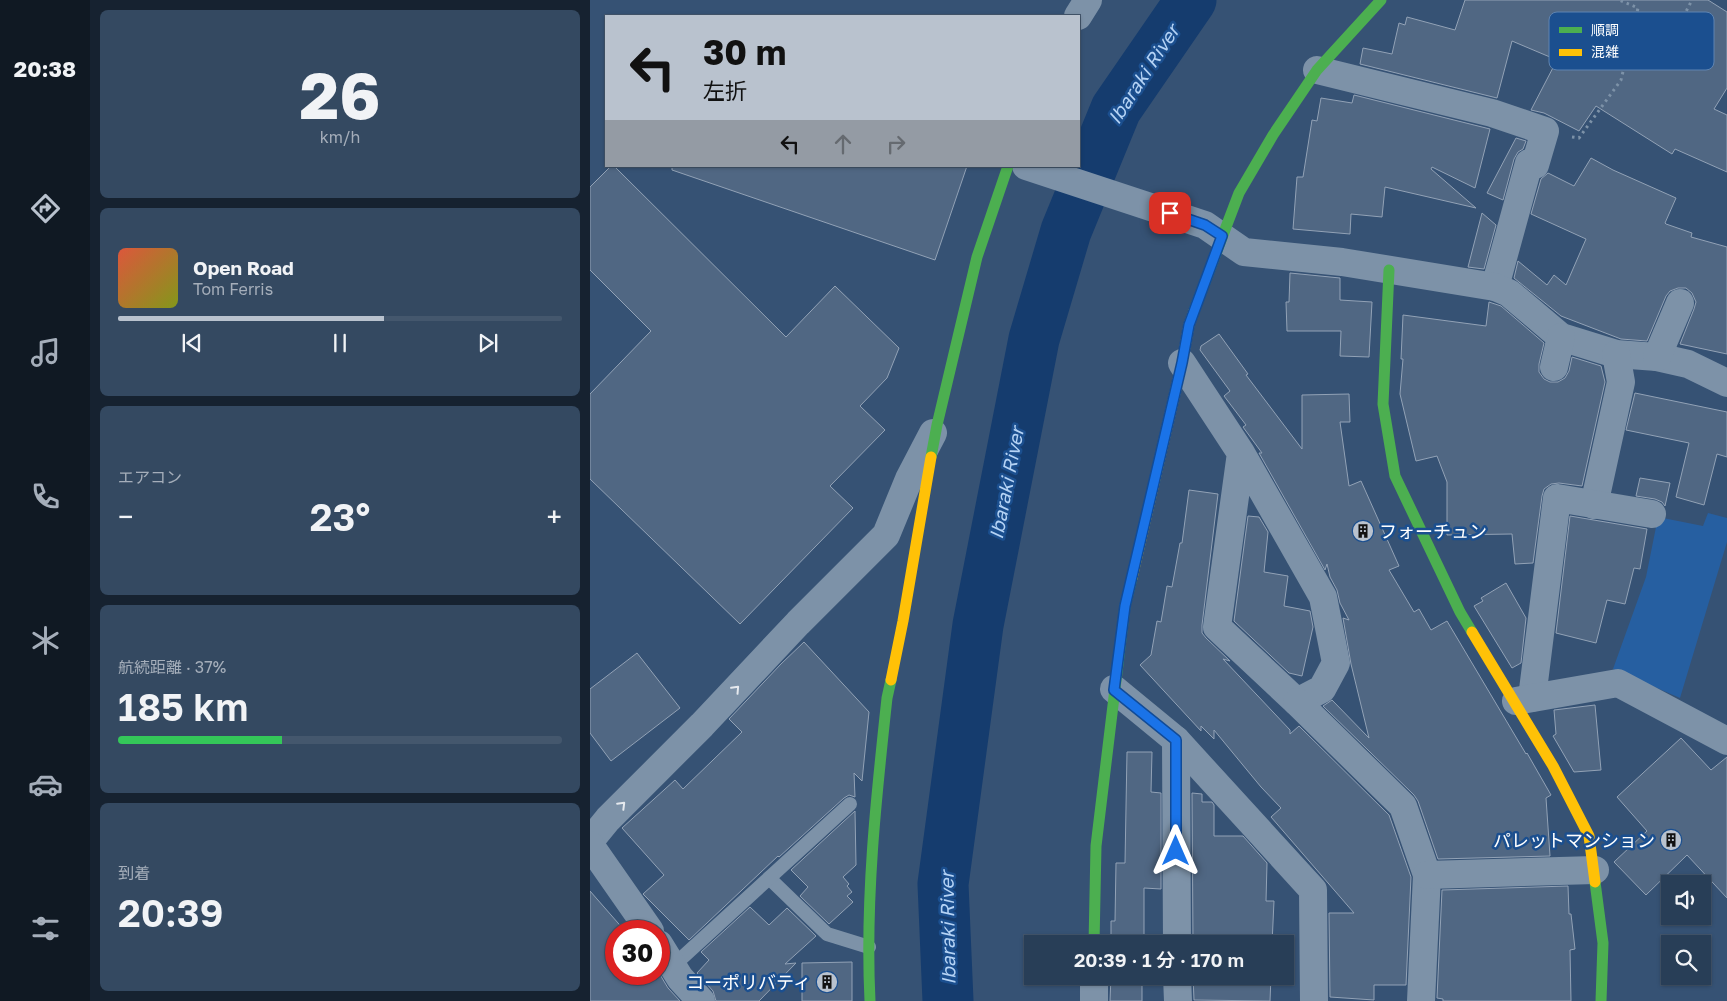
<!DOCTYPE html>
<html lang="ja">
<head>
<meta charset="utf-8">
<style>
  :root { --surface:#283e57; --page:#344961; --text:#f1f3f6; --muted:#a5aeba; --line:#44576d; --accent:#b9c2ce }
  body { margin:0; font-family:"Golos Text","Noto Sans JP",sans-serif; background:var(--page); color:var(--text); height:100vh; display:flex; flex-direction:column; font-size:19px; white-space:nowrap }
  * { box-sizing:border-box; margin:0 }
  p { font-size:16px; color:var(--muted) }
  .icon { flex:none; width:28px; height:28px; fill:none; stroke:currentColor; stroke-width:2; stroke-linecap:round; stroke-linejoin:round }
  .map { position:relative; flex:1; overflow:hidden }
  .drawer { display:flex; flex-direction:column; gap:10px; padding:10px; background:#162230; width:500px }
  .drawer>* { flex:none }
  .guide { position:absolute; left:15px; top:15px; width:475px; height:152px; border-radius:0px; box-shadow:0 1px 4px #0004,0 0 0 1px var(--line); background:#b9c2ce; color:#111; overflow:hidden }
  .buttons { position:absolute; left:1071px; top:875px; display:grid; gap:10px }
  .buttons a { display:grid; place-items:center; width:50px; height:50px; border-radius:0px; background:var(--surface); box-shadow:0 1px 4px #0004,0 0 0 1px var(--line); font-size:25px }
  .speed { position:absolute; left:15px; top:920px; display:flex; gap:10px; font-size:25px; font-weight:700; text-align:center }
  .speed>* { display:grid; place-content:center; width:65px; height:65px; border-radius:50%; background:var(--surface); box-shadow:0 1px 4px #0004,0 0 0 1px var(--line); line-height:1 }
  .speed .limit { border:8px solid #d22; background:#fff; color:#111 }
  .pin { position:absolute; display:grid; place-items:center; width:42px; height:42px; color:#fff; margin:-21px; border-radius:10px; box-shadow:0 2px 8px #0006 }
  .me { position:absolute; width:55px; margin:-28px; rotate:0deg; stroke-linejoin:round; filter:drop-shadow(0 0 4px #0008) }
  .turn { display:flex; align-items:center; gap:18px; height:105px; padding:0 15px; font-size:22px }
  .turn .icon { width:65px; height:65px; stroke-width:2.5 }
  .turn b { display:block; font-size:35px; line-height:42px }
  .lanes { display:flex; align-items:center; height:48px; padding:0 15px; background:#0003; justify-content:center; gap:25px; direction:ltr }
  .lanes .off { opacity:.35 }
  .big { font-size:38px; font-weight:600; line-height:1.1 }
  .drawer .widget { flex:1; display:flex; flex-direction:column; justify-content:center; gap:8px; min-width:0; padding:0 18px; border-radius:8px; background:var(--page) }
  .drawer .dial { align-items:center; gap:0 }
  .dial b { font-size:65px; line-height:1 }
  .song { display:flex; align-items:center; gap:15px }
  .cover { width:60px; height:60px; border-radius:8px; background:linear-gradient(135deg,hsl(10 70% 55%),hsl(70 70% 35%)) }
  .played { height:5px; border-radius:2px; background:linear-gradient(90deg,var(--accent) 60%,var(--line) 60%) }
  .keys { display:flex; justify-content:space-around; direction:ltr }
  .heat { display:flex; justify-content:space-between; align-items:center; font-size:28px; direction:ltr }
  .charge { height:8px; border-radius:4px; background:linear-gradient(90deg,#34c759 37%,var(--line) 0) }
  .trip { position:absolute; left:434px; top:935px; width:270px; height:50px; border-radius:0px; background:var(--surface); box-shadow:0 1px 4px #0004,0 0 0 1px var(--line); font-weight:600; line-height:50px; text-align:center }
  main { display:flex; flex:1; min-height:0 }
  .menu { display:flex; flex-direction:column; width:90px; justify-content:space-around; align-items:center; background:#101923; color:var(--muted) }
  .menu .icon { width:35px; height:35px }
  .menu .active { color:var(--accent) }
  .menu b { font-size:22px; color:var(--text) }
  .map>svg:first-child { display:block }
  .green { fill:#265fa1 }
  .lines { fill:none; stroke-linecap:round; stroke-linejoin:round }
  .river { stroke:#153c6e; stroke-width:51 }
  .building { fill:#506783; stroke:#92a2b6 }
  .path { stroke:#7d92a8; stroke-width:3; stroke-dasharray:2.5 4; stroke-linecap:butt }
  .lane { stroke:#7d92a8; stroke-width:14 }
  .street { stroke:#7d92a8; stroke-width:28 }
  .fast { stroke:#4caf50; stroke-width:11 }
  .slow { stroke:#ffc107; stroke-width:11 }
  .oneway { stroke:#e5e9ee }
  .route-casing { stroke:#114b97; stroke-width:12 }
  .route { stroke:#1a73e8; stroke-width:9 }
  .labels { text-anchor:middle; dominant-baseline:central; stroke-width:5; stroke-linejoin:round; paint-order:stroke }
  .poi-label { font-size:18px; fill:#fff; stroke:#1b4f8f; text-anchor:end }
  .water-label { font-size:19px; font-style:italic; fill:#b5d3f5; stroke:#1b4f8f }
  .key { fill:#1b4f8f; stroke:#5f84b1; stroke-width:1 }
  .key-label { font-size:14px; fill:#fff }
</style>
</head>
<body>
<main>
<nav class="menu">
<b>20:38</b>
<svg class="icon active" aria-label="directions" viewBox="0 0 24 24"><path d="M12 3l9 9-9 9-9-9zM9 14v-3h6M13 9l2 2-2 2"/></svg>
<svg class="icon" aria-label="music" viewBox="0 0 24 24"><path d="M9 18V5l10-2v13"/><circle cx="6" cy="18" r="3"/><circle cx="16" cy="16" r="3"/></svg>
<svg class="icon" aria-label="phone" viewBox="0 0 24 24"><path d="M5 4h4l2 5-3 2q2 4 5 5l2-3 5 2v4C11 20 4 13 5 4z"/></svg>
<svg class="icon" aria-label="climate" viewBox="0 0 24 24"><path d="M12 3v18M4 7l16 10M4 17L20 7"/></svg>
<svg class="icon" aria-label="car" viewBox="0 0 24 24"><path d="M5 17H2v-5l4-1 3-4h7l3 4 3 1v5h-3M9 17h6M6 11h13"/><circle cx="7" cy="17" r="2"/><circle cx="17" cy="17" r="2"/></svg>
<svg class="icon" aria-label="filters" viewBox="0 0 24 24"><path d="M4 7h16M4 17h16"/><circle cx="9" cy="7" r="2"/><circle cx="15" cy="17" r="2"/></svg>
</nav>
<section class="drawer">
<div class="widget dial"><b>26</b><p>km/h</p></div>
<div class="widget">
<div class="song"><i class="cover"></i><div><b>Open Road</b><p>Tom Ferris</p></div></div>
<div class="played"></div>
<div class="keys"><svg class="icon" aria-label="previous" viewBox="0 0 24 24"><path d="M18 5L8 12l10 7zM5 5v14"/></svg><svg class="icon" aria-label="pause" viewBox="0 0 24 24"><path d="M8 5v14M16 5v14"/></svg><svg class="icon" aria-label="next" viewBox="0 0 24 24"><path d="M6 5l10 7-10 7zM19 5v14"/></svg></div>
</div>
<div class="widget"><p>エアコン</p>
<div class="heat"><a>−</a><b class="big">23°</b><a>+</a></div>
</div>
<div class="widget"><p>航続距離 · 37%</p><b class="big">185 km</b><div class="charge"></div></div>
<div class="widget"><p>到着</p><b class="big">20:39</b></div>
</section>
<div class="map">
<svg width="1137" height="1001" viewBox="0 0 1137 1001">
  <rect width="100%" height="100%" fill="#365274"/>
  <polygon class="green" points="1118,513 1137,518 1137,542 1090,698 1023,669 1056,577 1068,517 1113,526"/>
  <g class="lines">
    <polyline class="river" points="358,1001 353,884 388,625 444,339 476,231 526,109 601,0"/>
  </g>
  <g class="building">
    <polygon points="875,0 1118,0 1137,12 1137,88 1124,109 1137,115 1137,172 1085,149 1082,154 1006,106 989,131 954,113 941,110 967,60 922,41 907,98 770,64 773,48 802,54 809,23 815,25 817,17 865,30"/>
    <polygon points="764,95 900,129 885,188 842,167 841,169 886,208 795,187 792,217 761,214 760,234 703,229 707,177 713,177 722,120 727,121 731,98 762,103"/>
    <polygon points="926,138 936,141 933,149 928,152 924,159 913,200 897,193"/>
    <polygon points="1001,158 1023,170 1086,198 1075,223 1076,224 1102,233 1101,237 1137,247 1137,354 1090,344 1104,309 1106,302 1102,293 1096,288 1088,288 1080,291 1076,296 1057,341 1031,339 971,316 924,278 928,261 957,285 964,275 976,285 996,239 941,214 951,179 958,173 984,186"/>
    <polygon points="21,166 24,166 196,337 245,286 309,348 297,378 270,406 295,430 240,486 263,508 150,624 0,479 0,394 61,331 0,270 0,187"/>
    <polygon points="82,166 377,166 345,260 82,170"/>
    <polygon points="892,213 906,225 894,269 878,267"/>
    <polygon points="700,273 750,278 750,300 782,302 779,357 750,356 751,331 697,331 696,302 699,302"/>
    <polygon points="899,302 911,306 954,343 949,364 949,372 954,379 960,382 968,382 975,378 979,371 982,357 1011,366 1015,382 992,486 969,483 961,484 954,489 952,496 943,563 925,564 922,534 857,535 857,482 847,456 826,461 810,394 813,359 811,359 813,315 896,326"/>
    <polygon points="629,334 658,374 656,375 712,449 712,395 759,394 760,422 750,422 759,486 771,481 809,566 799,570 824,612 829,609 841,630 857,621 936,754 937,753 961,795 956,798 960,856 848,859 828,801 824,795 733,706 742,700 779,738 761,664 753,618 759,620 750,603 747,590 740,577 737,564 735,570 669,453 672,453 653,427 656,425 634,396 640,391 610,350 611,346"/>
    <polygon points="1045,393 1137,412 1137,457 1127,454 1114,505 1086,497 1099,443 1036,430"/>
    <polygon points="1050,478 1080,483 1075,506 1072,502 1065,499 1046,496"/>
    <polygon points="599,490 628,494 612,625 612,633 616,638 640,661 633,659 700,730 700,734 709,726 799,815 821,877 816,985 784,985 784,1000 740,997 739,913 764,913 681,817 691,808 671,787 624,730 624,739 611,726 611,731 550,665 561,655 567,621 571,622 577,586 582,587 590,543 592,543"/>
    <polygon points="658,516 669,517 678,532 674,572 698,576 694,606 720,611 723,627 712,676 699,673 644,621"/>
    <polygon points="980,516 1057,529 1050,569 1044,568 1035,604 1017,600 1006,643 966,633"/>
    <polygon points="916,583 936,618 931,663 922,668 884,606 893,601 891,598"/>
    <polygon points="214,642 279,712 272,781 264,773 265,797 259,795 254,798 189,857 188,856 99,940 53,894 74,875 32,828 85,780 93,789 152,732 139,719 191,664"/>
    <polygon points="47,653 90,708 21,761 0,733 0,689"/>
    <polygon points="1005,705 1011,770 984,772 963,736 966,734 964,710"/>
    <polygon points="1091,738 1121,770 1137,757 1137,898 1097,855 1056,895 1024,862 1057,831 1027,797"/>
    <polygon points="537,752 562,752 561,792 571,793 571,889 554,888 554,944 521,944 521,921 525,921 526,863 535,863"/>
    <polygon points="602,793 612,794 612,802 622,802 624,805 624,836 653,836 677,863 676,901 684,901 682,944 603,944"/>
    <polygon points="265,811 266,865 253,877 259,884 257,886 262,892 257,896 263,902 239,924 210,896 218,887 201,870"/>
    <polygon points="978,886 979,914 981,914 985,949 980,950 981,1001 853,1001 853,999 847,998 852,890"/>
    <polygon points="0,891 35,931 26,931 26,974 69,973 78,988 90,1001 0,1001"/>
    <polygon points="160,907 179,925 197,908 226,936 195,964 206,963 169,1001 126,1001 123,991 107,973 119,960 111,952"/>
    <polygon points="262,962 262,1001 212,1001 212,963"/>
    <polygon points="521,976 552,976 552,1001 520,1001"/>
    <polygon points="603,976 681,976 680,1001 604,1000"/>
  </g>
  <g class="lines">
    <g class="path">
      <polyline points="1046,17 1086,31 1102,0"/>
      <polyline points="982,137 989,138 1031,80 1048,8 1029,0"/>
    </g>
    <g class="lane">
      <polyline points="179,878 237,934 279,947"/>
      <polyline points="83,966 260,804"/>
    </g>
    <g class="street">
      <polyline points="488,16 498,0"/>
      <polyline points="727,70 902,113 955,131 945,165 939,163 905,287"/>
      <polyline points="436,166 615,225 654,252 752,262 905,287 919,293 971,337 1026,354 1067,357 1098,364 1137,383"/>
      <polyline points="1067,357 1090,303"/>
      <polyline points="592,363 651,453 733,597 746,663 732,689 707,702 627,627 651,453"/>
      <polyline points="964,367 971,337"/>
      <polyline points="1004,505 1031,382 1026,354"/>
      <polyline points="524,689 586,740 587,944"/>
      <polyline points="942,698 967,498 1062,514"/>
      <polyline points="926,701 1028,683 1137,741"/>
      <polyline points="707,702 813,806 837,875 831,1001"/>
      <polyline points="586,740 723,890 724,1001"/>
      <polyline points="0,841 18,819 112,725 208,623 296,535 319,479 343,433"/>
      <polyline points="0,845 60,931"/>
      <polyline points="837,875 1005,870"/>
      <polyline points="69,944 90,978 111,1001"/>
      <polyline points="504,976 504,1001"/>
      <polyline points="587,976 588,1001"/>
    </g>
    <g class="fast">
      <polyline points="799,270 793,404 805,476 870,612 882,632"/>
      <polyline points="604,311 649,193 683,135 727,70 791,0"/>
      <polyline points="341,457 347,425 387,257 418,166"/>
      <polyline points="1005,882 1013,943 1011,1001"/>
      <polyline points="504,944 506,846 535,606 542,578"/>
      <path d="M280,1001c-5,-101 6,-202 17,-303l4,-18"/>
    </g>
    <g class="slow">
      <polyline points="542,578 592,363 599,325 604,311"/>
      <polyline points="882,632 963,766 999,836 1005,882"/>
      <polyline points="301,680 313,621 341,457"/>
    </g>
  </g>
  <defs><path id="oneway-chevron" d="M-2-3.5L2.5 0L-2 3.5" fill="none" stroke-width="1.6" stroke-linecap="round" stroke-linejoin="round" transform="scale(1.25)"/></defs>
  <g class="oneway">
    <use href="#oneway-chevron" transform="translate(146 689) rotate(-47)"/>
    <use href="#oneway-chevron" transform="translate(32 805) rotate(-45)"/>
  </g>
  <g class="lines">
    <g class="route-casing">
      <polyline id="route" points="580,213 615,225 632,236 599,325 592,363 535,606 524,690 586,740 586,851"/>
    </g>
    <use href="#route" class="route"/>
  </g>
  <defs>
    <g id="building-disc" transform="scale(1.125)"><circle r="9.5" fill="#b9c2ce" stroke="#1b4f8f"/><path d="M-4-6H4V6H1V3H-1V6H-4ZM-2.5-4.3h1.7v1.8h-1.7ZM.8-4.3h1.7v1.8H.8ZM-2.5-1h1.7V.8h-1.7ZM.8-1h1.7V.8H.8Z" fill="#111"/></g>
  </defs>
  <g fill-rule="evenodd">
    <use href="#building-disc" x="773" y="531"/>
    <use href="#building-disc" x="1081" y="840"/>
    <use href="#building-disc" x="237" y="982"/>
  </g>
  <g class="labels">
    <g class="poi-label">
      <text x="789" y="531" text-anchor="start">フォーチュン</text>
      <text x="1065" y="840">パレットマンション</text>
      <text x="221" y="982">コーポリバティ</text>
    </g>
    <g class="water-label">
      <text transform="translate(553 74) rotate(-57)">Ibaraki River</text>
      <text transform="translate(416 483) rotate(-79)">Ibaraki River</text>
      <text transform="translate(357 928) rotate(-91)">Ibaraki River</text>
    </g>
  </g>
  <rect x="959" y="12" width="165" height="58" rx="8" class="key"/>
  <rect x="969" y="27" width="23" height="6" fill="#4caf50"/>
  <rect x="969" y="49" width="23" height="7" fill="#ffc107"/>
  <g class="key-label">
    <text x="1001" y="35">順調</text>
    <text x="1001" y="57">混雑</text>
  </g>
</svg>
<div class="buttons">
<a><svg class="icon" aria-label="sound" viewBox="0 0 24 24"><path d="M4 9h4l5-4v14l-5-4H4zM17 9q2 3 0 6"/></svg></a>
<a><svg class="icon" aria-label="search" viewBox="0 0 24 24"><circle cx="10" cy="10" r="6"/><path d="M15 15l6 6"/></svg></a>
</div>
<div class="speed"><div class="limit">30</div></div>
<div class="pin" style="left:580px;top:213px;background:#d93025"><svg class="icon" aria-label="arrive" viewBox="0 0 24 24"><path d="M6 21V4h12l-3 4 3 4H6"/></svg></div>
<svg class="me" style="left:586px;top:851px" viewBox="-20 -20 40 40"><path d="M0-17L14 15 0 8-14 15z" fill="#1a73e8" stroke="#fff" stroke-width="4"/></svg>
<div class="trip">20:39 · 1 分 · 170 m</div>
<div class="guide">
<div class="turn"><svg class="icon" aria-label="left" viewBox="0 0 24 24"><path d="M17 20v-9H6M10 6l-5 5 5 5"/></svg><div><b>30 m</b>左折</div></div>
<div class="lanes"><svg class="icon" aria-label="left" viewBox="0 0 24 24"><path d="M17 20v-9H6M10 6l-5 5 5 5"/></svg><svg class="icon off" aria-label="ahead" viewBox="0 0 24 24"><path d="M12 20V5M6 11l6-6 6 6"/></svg><svg class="icon off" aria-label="right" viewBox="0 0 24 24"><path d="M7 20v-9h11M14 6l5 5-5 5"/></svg></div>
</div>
</div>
</main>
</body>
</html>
